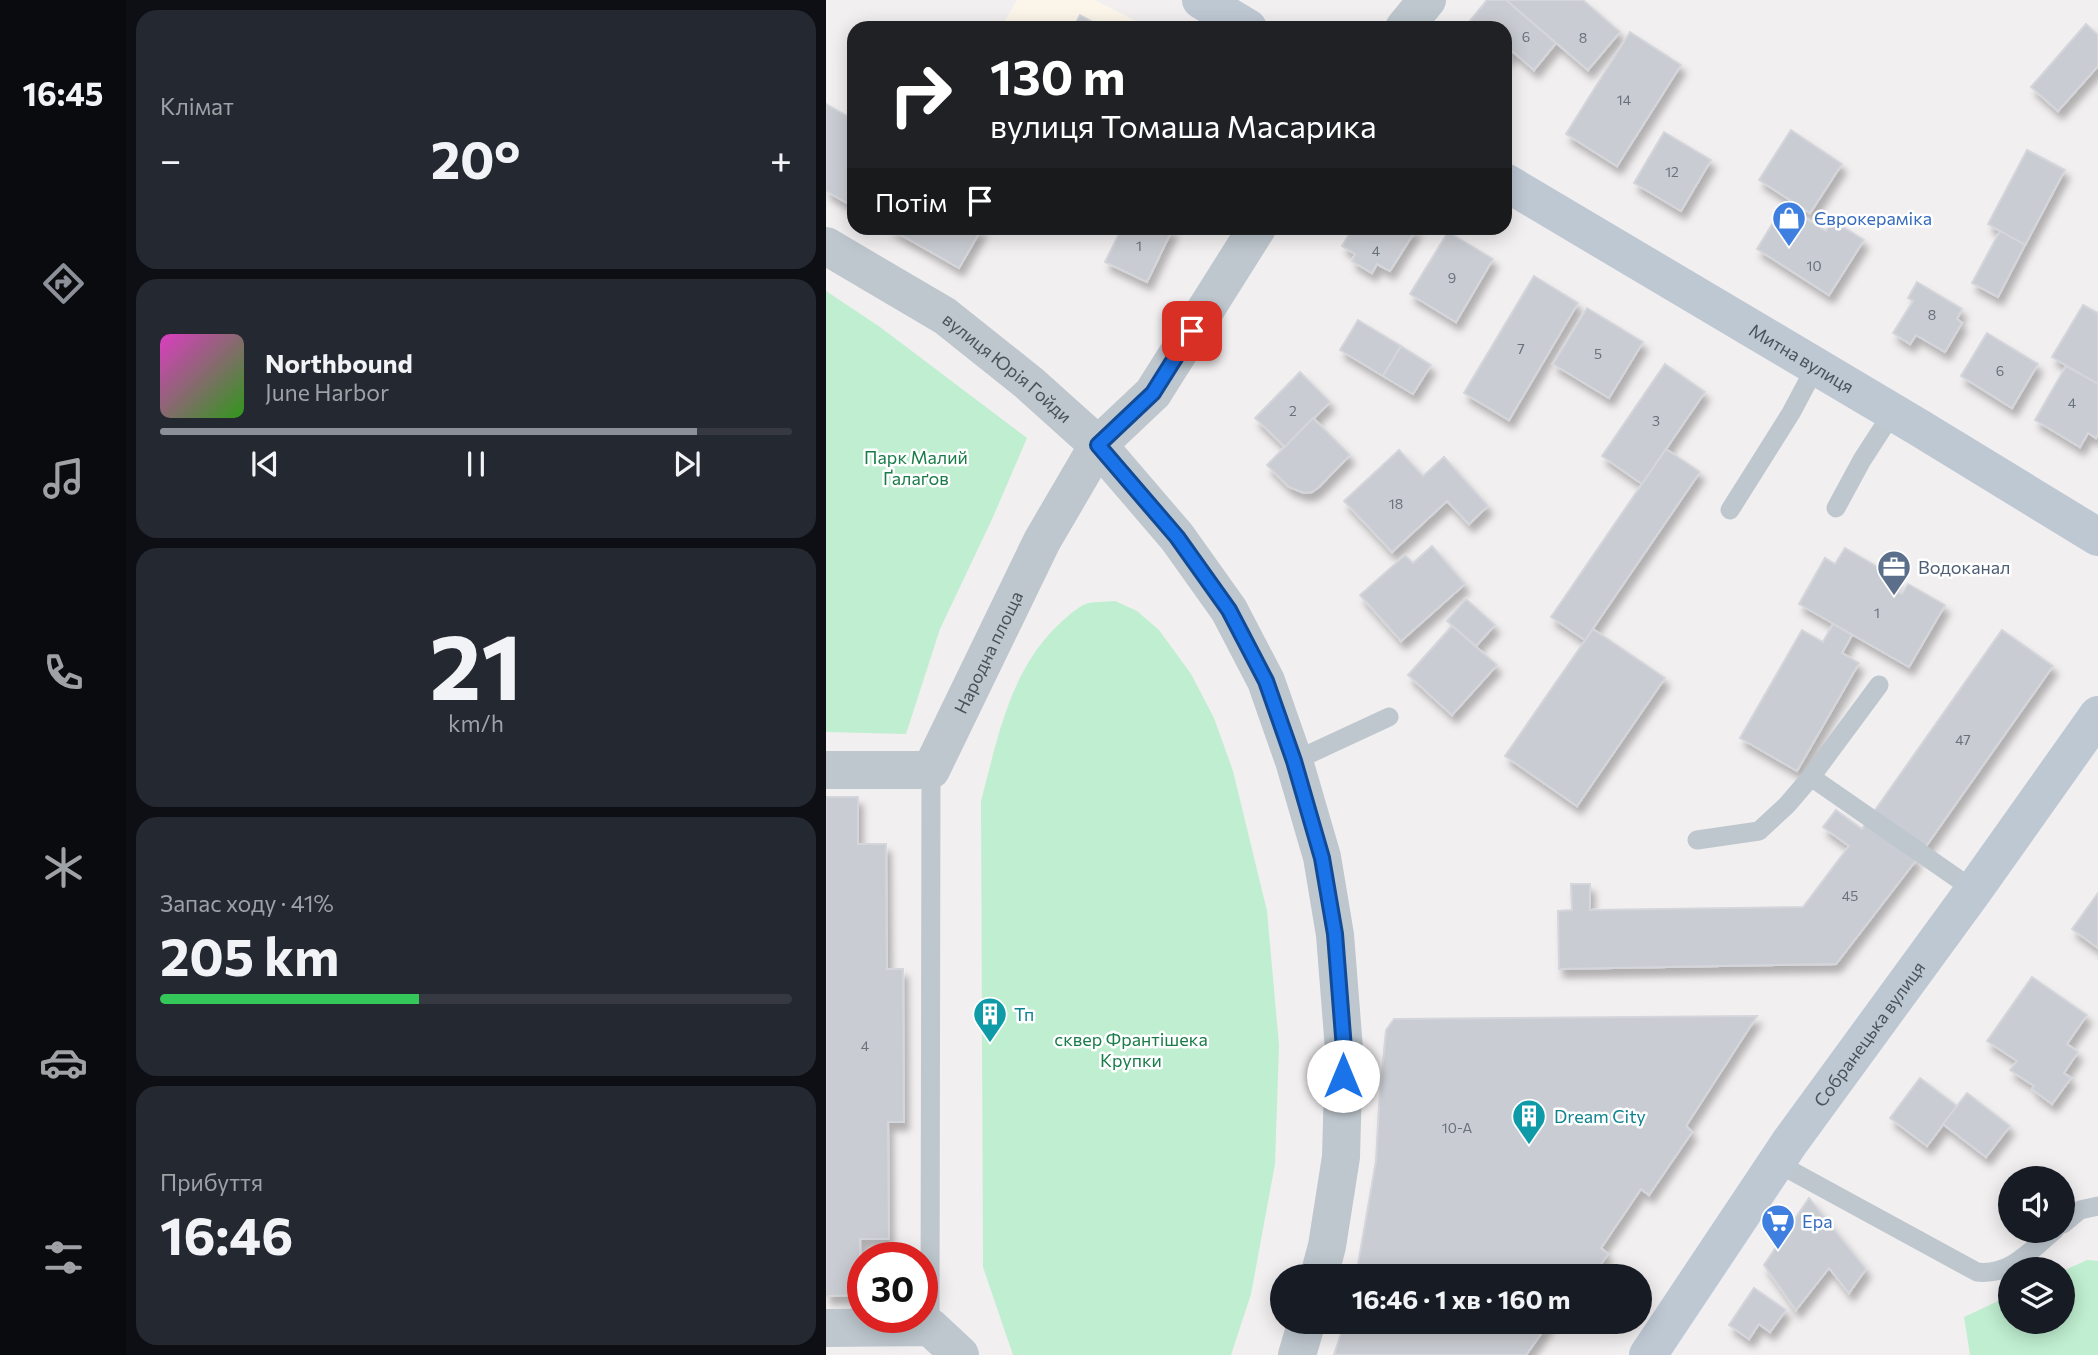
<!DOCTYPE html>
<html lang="uk">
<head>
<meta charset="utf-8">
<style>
  :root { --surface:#171b24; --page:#242831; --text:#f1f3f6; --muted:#9ea1a6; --line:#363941; --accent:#8c9099 }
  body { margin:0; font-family:Commissioner,sans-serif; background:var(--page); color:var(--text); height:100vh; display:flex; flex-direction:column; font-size:26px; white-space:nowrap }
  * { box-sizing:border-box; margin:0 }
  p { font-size:23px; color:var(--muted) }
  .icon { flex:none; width:38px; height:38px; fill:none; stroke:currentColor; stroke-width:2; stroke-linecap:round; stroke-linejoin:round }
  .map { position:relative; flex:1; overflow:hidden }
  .details { display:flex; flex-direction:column; gap:10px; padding:10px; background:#0d0f14; width:700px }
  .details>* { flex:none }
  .banner { position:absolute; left:21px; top:21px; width:665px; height:214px; border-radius:21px; box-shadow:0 4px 18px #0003; background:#202124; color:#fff; overflow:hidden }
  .controls { position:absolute; left:1172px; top:1166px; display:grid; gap:14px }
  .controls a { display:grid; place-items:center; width:77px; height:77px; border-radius:50%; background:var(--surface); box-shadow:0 4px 18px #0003; font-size:35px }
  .speed { position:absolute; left:21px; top:1242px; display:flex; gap:14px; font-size:35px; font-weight:700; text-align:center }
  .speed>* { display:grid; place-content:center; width:91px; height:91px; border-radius:50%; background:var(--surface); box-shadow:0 4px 18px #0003; line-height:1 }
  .speed .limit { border:10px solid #d22; background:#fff; color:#111 }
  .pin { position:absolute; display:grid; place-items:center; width:60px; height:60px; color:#fff; margin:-30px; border-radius:14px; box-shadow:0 4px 10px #0006 }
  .me { position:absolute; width:77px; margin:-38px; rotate:0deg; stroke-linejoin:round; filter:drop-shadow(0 0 5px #0008) }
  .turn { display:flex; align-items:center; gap:24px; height:147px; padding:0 28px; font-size:32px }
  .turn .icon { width:91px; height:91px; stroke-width:2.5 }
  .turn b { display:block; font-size:49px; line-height:60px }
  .then { display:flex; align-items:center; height:66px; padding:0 28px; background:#0003; gap:14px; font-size:26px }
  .big { font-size:52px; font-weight:700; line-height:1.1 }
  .details .widget { flex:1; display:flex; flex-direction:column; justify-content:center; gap:10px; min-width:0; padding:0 24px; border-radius:21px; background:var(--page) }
  .details .dial { align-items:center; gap:0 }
  .dial b { font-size:91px; line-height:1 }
  .song { display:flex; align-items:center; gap:21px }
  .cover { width:84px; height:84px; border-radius:10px; background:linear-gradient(135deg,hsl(310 70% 55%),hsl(110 70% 35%)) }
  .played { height:7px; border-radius:4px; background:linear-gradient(90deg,var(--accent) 85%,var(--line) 85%) }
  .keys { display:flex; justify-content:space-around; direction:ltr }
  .heat { display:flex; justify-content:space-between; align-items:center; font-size:38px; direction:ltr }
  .charge { height:10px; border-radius:5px; background:linear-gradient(90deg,#34c759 41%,var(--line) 0) }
  .trip { position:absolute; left:444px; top:1264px; width:382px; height:70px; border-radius:35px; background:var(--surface); box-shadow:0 4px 18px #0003; font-weight:700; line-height:70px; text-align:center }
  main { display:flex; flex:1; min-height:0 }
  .menu { display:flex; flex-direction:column; width:126px; justify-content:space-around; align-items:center; background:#090b0e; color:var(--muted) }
  .menu .icon { width:49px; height:49px }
  .menu .selected { color:var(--accent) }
  .menu b { font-size:32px; color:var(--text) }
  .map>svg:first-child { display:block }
  .commercial { fill:#fcf6ea }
  .green { fill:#bfeed0 }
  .building { fill:#c9ccd2; stroke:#d4d6db; stroke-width:2; filter:url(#shadow) }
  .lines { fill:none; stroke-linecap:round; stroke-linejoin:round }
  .service { stroke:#bec7ce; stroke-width:19 }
  .minor { stroke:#bec7ce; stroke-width:38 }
  .secondary { stroke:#bec8d3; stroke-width:38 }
  .route-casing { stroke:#114b97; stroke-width:18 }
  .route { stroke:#1a73e8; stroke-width:12 }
  .labels { text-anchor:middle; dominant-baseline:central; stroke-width:5; stroke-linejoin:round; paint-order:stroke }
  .number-label { font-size:14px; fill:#68717a }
  .shop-label { font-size:18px; fill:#366cbe; stroke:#fff; text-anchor:start }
  .street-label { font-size:18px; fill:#48535c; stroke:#fff }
  .park-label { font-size:18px; fill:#1a7c49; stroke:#fff }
  .service-label { font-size:18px; fill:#4e5e75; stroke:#fff; text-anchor:start }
  .culture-label { font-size:18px; fill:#0d838f; stroke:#fff; text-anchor:start }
</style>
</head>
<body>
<main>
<nav class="menu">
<b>16:45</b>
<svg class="icon selected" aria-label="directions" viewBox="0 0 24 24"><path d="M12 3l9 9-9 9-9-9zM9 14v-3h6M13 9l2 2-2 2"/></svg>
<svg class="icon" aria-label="music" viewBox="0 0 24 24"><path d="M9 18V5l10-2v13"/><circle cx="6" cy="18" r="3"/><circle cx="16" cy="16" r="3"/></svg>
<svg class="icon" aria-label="phone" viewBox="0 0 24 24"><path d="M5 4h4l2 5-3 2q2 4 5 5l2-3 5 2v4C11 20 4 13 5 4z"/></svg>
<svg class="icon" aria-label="climate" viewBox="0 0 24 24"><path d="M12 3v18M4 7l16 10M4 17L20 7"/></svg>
<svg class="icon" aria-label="car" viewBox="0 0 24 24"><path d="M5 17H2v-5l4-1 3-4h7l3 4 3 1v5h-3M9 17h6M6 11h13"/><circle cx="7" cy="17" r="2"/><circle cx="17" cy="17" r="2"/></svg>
<svg class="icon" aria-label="filters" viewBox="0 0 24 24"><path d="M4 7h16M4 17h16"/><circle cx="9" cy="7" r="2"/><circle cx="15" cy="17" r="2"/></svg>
</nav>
<section class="details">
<div class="widget"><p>Клімат</p>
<div class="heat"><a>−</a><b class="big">20°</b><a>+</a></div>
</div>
<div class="widget">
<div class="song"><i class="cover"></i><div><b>Northbound</b><p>June Harbor</p></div></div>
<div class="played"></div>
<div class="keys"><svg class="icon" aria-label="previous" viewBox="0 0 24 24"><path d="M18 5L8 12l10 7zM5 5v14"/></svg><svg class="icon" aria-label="pause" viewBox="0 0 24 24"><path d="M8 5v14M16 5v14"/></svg><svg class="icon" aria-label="next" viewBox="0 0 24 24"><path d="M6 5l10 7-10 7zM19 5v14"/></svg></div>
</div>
<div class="widget dial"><b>21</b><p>km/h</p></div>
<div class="widget"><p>Запас ходу · 41%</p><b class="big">205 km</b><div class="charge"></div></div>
<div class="widget"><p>Прибуття</p><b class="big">16:46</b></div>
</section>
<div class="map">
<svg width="1272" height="1355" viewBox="0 0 1272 1355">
  <defs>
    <filter id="shadow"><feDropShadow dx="4.5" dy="8" stdDeviation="3.5" flood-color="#0004"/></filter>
  </defs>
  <rect width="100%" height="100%" fill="#f2eff0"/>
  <polygon class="commercial" points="191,0 269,0 323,28 175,28"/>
  <g class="green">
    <polygon points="0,291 54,327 201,438 167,517 114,629 80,734 0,732"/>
    <path d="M289,601l22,10 22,19 32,44 23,44 19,53 34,140 12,134 -4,119 -24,130 -20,61h-218l-30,-88 -2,-466c16,-60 28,-126 73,-172 8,-8 19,-18 29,-24 9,-4 23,-3 32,-4z"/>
    <polygon points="1261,1260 1272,1261 1272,1355 1144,1355 1138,1317 1185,1295 1185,1321 1237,1321 1237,1271"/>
  </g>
  <g class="building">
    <polygon points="661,0 680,0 730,43 708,70 686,51 679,60 679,28 638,28"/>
    <polygon points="680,0 757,0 794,32 762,70"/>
    <polygon points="254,15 277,28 247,28"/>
    <polygon points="1260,24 1272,35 1272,66 1232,111 1205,87"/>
    <polygon points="804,32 855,65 791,166 740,134"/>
    <polygon points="0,104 28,120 28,207 0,191"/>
    <polygon points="965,130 1016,164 984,213 933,180"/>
    <polygon points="838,132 885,160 855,211 808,183"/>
    <polygon points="1201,150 1239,170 1199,245 1162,224"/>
    <polygon points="958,205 1000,231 1006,220 1038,240 1003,295 931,249"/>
    <polygon points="63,228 156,228 133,268"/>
    <polygon points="296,228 347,228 321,282 279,262"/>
    <polygon points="527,228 591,228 564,271 551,264 546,273 526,261 529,254 516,246"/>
    <polygon points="1174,231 1199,245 1172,297 1146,283"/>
    <polygon points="622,232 667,259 630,322 584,294"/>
    <polygon points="708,276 752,303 683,420 638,393"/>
    <polygon points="1091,282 1136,309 1131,319 1136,323 1119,352 1090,335 1084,344 1067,333 1087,301 1082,298"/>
    <polygon points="1257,305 1272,313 1272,384 1226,357"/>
    <polygon points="761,308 817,342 783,398 727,364"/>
    <polygon points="532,320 575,346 557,376 514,350"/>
    <polygon points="1161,333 1212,364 1186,408 1135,376"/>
    <polygon points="575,346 605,365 587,394 557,376"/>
    <polygon points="839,364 879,392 816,484 776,456"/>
    <polygon points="1240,366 1272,384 1272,434 1270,438 1262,433 1254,447 1209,420"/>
    <polygon points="474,372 504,402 459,447 429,418"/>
    <polygon points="487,418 524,455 493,487 486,492 478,493 463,487 441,465"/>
    <polygon points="840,449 874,472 759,640 725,617"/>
    <polygon points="573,450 597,476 618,457 662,506 643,524 621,501 566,552 518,501"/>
    <polygon points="606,546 639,584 575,641 534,595 579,555 587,563"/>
    <polygon points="1019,548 1071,578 1065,588 1076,594 1082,584 1119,605 1083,667 973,604 999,558 1009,564"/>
    <polygon points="640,599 669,625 650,646 621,621"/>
    <polygon points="1007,624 1026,635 1016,653 1033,663 971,771 914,738 976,630 997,642"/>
    <polygon points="626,626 671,665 626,715 582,675"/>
    <polygon points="767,629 839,678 751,806 679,756"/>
    <polygon points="1176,630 1227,666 1098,849 1047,813"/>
    <polygon points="0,797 32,797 32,844 60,844 61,969 77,969 78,1122 62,1122 63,1239 34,1239 35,1295 0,1296"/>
    <polygon points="1010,810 1036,829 1040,823 1091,859 1010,964 733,969 732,911 746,910 745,884 764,884 764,910 977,907 1023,846 997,827"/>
    <polygon points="1272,893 1272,948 1246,929"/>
    <polygon points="1206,977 1261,1015 1241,1044 1252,1052 1238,1073 1245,1078 1226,1104 1206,1089 1208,1086 1184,1070 1191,1061 1161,1041"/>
    <polygon points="931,1016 860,1126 866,1132 823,1195 815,1189 775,1248 782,1254 767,1276 530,1276 550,1161 553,1104 560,1030 568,1019"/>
    <polygon points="1094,1078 1131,1106 1101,1146 1064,1118"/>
    <polygon points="1141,1093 1184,1126 1160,1157 1117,1124"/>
    <polygon points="983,1198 1040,1269 1023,1293 1003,1268 970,1310 938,1265"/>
    <polygon points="928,1288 960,1310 944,1332 933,1324 923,1339 903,1325"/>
    <polygon points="519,1321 724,1321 700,1355 508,1355"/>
  </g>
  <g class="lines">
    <g class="service">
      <polyline points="1010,508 1036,460 1067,412"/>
      <polyline points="904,510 965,413 990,366"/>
      <polyline points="468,761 563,717"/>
      <polyline points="985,777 1148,890"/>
      <polyline points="871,840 933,831 961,805 985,777 1053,685"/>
      <path d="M951,1163l200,109c33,4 54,-22 78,-42"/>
      <polyline points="1237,1224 1254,1210 1272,1206"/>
      <polyline points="104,1327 105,770"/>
    </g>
    <g class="minor">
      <polyline points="578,28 601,0"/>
      <path id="s1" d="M0,246l119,70 84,67 69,62 79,92 52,73 37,71 28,80 28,96 13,78 9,114 -3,108 -14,89 -8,30"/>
      <path id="s2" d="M0,770h105l111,-229 56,-96 55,-52 104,-165"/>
      <polyline points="0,1328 104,1327 134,1355"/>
      <polyline points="471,1355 481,1321"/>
    </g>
    <g class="secondary">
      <polyline points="375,0 422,28"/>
      <path id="s3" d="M679,182l413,245 180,110"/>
      <path id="s4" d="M822,1355l142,-213 184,-252 124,-175"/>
    </g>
  </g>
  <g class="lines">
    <g class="route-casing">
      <polyline id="route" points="366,331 327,393 272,445 351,537 403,610 440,681 468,761 496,858 509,934 518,1049 517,1076"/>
    </g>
    <use href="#route" class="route"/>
  </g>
  <defs>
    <g id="shop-pin" transform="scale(1.75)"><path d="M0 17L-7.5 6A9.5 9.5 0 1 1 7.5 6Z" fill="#3f7fe0" stroke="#fff"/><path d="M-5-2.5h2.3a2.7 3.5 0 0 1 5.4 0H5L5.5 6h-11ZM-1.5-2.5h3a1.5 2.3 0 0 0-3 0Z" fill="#fff"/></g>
    <g id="office-pin" transform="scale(1.75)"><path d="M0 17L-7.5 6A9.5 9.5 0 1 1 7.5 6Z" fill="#5c6f8a" stroke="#fff"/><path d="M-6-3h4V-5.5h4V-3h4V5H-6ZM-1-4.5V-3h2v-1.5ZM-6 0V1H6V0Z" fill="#fff"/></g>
    <g id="building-pin" transform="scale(1.75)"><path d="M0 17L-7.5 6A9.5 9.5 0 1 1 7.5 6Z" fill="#0f9aa8" stroke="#fff"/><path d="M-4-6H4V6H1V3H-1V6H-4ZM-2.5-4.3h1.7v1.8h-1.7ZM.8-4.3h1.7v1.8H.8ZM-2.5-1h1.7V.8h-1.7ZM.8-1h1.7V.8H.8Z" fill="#fff"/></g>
    <g id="supermarket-pin" transform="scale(1.75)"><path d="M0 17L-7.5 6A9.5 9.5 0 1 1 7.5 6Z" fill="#3f7fe0" stroke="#fff"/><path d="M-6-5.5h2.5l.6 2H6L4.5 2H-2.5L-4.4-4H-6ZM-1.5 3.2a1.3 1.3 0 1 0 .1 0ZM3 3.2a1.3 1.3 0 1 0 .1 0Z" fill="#fff"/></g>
  </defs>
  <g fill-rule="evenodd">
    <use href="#shop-pin" x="963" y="218"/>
    <use href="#office-pin" x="1068" y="567"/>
    <use href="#building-pin" x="164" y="1014"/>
    <use href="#building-pin" x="703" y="1116"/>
    <use href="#supermarket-pin" x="952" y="1221"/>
  </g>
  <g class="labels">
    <g class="number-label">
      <text x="700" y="36">6</text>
      <text x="757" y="37">8</text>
      <text x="798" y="99">14</text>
      <text x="846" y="171">12</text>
      <text x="313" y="245">1</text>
      <text x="550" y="250">4</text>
      <text x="988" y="265">10</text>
      <text x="626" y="277">9</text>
      <text x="1106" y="314">8</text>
      <text x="695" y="348">7</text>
      <text x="772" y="353">5</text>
      <text x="1174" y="370">6</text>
      <text x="1246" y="402">4</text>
      <text x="467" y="410">2</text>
      <text x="830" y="420">3</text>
      <text x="570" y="503">18</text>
      <text x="1051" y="612">1</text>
      <text x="1137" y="739">47</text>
      <text x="1024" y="895">45</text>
      <text x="39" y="1045">4</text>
      <text x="631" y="1127">10-А</text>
    </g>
    <g class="shop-label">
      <text x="988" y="218">Єврокераміка</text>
      <text x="976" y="1221">Ера</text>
    </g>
    <g class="street-label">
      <text stroke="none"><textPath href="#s3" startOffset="345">Митна вулиця</textPath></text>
      <text stroke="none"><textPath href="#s1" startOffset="219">вулиця Юрія Гойди</textPath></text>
      <text stroke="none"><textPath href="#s2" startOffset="236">Народна площа</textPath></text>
      <text stroke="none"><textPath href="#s4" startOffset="390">Собранецька вулиця</textPath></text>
    </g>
    <g class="park-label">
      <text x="90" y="457">Парк Малий<tspan x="90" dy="21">Ґалаґов</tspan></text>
      <text x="305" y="1039">сквер Франтішека<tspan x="305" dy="21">Крупки</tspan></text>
    </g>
    <g class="service-label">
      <text x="1092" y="567">Водоканал</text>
    </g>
    <g class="culture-label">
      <text x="188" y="1014">Тп</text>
      <text x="728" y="1116">Dream City</text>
    </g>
  </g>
</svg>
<div class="controls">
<a><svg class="icon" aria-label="sound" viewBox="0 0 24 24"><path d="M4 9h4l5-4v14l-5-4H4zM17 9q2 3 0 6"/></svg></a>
<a><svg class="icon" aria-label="layers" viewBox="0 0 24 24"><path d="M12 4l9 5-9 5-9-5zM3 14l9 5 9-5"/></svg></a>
</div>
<div class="speed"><div class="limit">30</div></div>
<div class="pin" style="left:366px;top:331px;background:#d93025"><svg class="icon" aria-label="arrive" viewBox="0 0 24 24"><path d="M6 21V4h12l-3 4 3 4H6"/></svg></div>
<svg class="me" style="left:517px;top:1076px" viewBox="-20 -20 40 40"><circle r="19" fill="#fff"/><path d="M0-13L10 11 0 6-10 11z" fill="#1a73e8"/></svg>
<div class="trip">16:46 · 1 хв · 160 m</div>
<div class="banner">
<div class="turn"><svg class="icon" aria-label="right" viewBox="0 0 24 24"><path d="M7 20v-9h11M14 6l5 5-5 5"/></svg><div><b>130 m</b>вулиця Томаша Масарика</div></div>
<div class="then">Потім<svg class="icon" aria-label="arrive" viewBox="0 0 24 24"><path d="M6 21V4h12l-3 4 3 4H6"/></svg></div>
</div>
</div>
</main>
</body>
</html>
